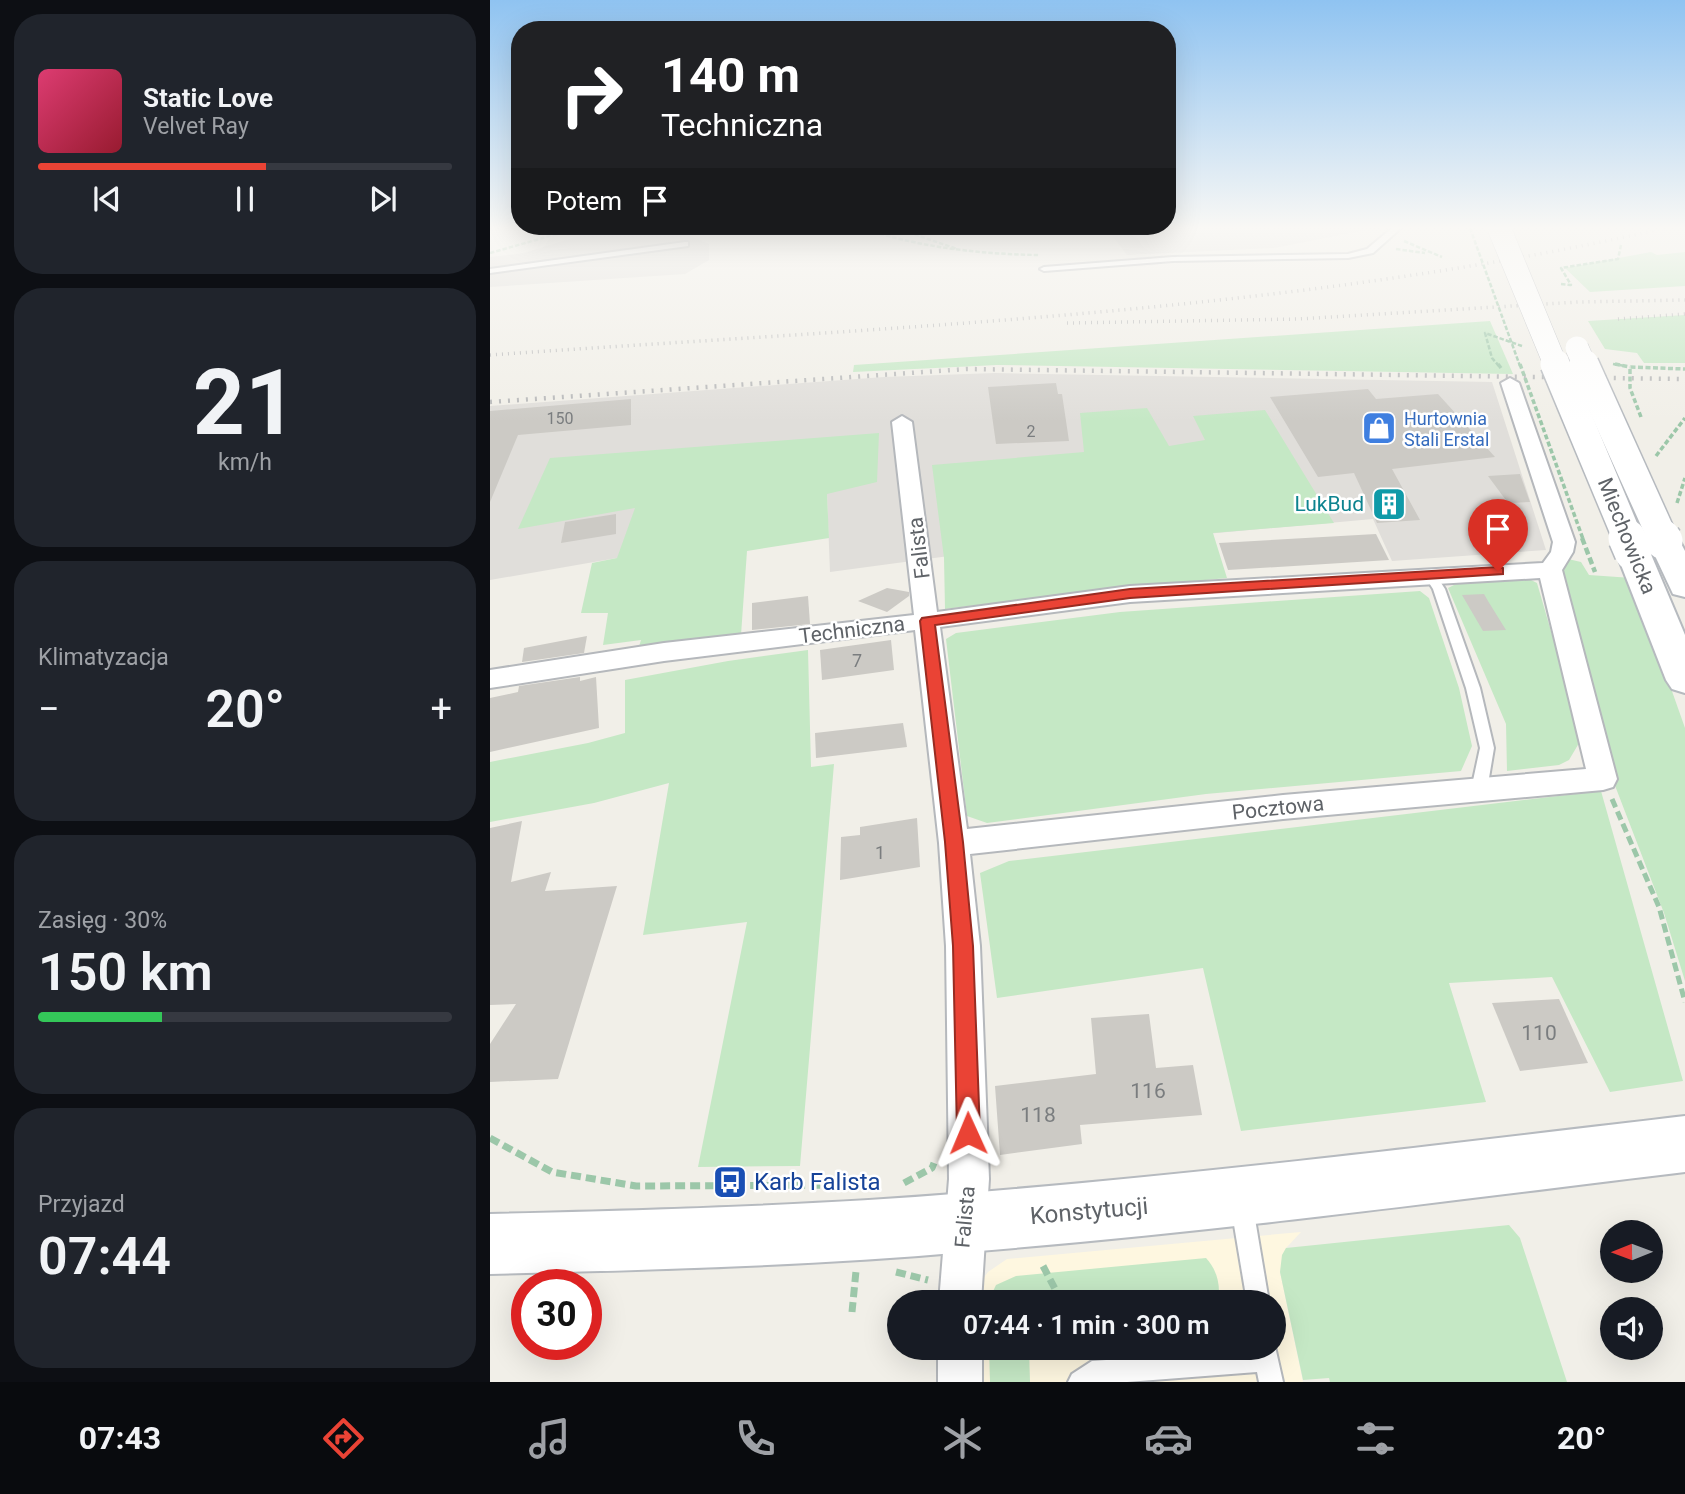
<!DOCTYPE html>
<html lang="pl">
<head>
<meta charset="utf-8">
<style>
  :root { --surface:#171b24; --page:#20242c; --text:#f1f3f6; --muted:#9ea1a6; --line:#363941; --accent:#ea4335 }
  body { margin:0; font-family:Roboto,sans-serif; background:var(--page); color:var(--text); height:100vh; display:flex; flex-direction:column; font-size:26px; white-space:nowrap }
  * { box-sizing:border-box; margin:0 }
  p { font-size:23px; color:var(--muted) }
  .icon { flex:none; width:38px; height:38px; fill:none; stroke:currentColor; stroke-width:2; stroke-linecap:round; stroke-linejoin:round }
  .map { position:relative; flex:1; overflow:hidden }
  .details { display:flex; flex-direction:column; gap:14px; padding:14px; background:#0d0f14; width:490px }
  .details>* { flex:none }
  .banner { position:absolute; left:21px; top:21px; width:665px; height:214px; border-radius:28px; box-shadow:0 7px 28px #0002; background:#202124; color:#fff; overflow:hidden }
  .needle { width:46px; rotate:269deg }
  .buttons { position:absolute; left:1110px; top:1220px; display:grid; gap:14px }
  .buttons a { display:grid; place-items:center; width:63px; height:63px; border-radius:50%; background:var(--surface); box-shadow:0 7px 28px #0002; font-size:35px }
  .speed { position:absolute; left:21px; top:1269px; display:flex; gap:14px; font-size:35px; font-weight:700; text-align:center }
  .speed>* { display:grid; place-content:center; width:91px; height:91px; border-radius:50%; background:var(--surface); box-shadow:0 7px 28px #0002; line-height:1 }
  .speed .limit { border:10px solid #d22; background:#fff; color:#111 }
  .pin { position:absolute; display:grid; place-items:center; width:60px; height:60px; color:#fff; margin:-72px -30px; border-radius:50% 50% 50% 0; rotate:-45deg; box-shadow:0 0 7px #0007 }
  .pin .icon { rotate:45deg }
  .me { position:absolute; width:77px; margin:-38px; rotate:359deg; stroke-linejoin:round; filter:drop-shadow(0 0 5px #0008) }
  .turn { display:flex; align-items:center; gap:24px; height:147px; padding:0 35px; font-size:32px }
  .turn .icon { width:91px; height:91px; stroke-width:2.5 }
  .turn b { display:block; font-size:49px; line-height:60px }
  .then { display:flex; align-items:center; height:66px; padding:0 35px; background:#0003; gap:14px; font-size:26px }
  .big { font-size:52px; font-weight:600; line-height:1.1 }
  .details .card { flex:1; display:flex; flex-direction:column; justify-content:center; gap:10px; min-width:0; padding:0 24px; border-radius:28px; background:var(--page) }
  .details .dial { align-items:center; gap:0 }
  .dial b { font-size:91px; line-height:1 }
  .song { display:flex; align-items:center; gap:21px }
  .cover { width:84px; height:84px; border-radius:10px; background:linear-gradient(135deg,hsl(340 70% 55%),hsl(350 70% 35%)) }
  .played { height:7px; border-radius:4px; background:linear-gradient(90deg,var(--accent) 55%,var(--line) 55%) }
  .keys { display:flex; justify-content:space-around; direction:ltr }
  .heat { display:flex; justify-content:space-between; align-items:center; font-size:38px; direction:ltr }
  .charge { height:10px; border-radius:5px; background:linear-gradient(90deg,#34c759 30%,var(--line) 0) }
  .trip { position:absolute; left:397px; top:1290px; width:399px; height:70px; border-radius:35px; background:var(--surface); box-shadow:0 7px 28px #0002; font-weight:600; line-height:70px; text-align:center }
  .menu { display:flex; height:112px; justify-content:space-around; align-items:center; background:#090b0e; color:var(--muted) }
  .menu .icon { width:49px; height:49px }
  .menu .on { color:var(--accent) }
  .menu b { font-size:32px; color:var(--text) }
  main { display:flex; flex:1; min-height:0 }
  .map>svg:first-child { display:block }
  .commercial { fill:#fef7e0 }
  .industrial { fill:#e0deda }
  .green { fill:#c5e8c5 }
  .building { fill:#cccac5 }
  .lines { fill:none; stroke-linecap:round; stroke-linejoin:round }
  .lane-casing { stroke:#b5b8bc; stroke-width:4 }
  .street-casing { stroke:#b5b8bc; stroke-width:4 }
  .secondary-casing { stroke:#b6babf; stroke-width:4 }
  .path-far3 { stroke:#9cc7a9; stroke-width:2.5; stroke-dasharray:4.5 2; stroke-linecap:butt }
  .path-far2 { stroke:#9cc7a9; stroke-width:3.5; stroke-dasharray:5 2.5; stroke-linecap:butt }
  .path-far1 { stroke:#9cc7a9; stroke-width:5; stroke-dasharray:9 4.5; stroke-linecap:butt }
  .path { stroke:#9cc7a9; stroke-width:7; stroke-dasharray:10 5; stroke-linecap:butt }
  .lane { fill:#fff; fill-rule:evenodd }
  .street { fill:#fff; fill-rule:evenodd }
  .secondary { fill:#fff; fill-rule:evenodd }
  .rail-far1 { stroke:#b6b7b8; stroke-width:3.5; stroke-dasharray:1 5; stroke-linecap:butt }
  .rail { stroke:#b6b7b8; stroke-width:4.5; stroke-dasharray:2 7; stroke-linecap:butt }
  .secondary-bridge-far2-casing { stroke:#b6babf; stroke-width:24; stroke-linecap:butt }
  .secondary-bridge-far1-casing { stroke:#b6babf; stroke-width:32; stroke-linecap:butt }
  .secondary-bridge-casing { stroke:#b6babf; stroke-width:40; stroke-linecap:butt }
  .path-bridge-far2 { stroke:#9cc7a9; stroke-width:2.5; stroke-dasharray:4.5 2; stroke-linecap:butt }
  .path-bridge-far1 { stroke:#9cc7a9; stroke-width:3.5; stroke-dasharray:5 2.5; stroke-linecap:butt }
  .path-bridge { stroke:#9cc7a9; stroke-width:4.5; stroke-dasharray:7 3.5; stroke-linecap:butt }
  .secondary-bridge-far2 { stroke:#fff; stroke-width:23 }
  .secondary-bridge-far1 { stroke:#fff; stroke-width:29 }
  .secondary-bridge { stroke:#fff; stroke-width:37 }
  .route { fill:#ea4335; stroke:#982c22; stroke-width:2 }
  .labels { text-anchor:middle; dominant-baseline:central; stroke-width:5; stroke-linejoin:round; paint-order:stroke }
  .far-number-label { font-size:16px; fill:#7a7d7f }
  .far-shop-label { font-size:18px; fill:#366cbe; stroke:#fff; text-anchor:start }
  .number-label { font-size:18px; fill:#7a7d7f }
  .culture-label { font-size:21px; fill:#0d838f; stroke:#fff; text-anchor:end }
  .street-label { font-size:21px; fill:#5f6368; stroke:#fff }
  .near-number-label { font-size:21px; fill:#7a7d7f }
  .near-transit-label { font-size:24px; fill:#164399; stroke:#fff; text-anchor:start }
  .near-street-label { font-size:24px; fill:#5f6368; stroke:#fff }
</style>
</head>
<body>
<main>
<section class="details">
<div class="card">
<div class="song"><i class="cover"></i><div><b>Static Love</b><p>Velvet Ray</p></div></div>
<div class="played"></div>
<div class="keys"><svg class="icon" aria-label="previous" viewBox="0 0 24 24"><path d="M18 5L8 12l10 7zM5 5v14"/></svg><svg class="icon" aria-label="pause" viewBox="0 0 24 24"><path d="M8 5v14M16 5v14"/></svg><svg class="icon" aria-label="next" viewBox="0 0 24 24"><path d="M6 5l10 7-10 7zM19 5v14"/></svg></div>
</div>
<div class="card dial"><b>21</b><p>km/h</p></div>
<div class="card"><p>Klimatyzacja</p>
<div class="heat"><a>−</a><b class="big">20°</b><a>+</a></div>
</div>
<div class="card"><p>Zasięg · 30%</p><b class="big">150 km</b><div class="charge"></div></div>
<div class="card"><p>Przyjazd</p><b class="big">07:44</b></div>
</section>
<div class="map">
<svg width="1195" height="1382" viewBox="0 0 1195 1382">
  <rect width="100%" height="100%" fill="#f1efe8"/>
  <polygon class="commercial" points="811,1232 796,1248 790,1272 813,1382 488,1382 487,1348 784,1348 784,1302 486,1302 490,1283 498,1272 517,1259"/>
  <g class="industrial">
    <polygon points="115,228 182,228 219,244 219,260 195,274 0,287 0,257 34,253"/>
    <polygon points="608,228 887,228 784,248 637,255 617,229"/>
    <polygon points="505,373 1002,382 1056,550 902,561 883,519 649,540 564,542 340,572 337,494 127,558 0,580 0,406 394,377"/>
  </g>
  <g class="green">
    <polygon points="1161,252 1167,255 1195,252 1195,286 1100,292 1075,268"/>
    <polygon points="1195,315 1195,363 1154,363 1147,353 1115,349 1098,321"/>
    <polygon points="1000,321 1023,374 507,365 363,372 364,365"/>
    <polygon points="657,408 679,446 715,440 703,416 775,410 844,523 723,533 737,578 600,591 455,609 454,558 442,465 594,452 590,413"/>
    <polygon points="389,433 387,482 337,494 339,538 257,551 251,635 148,650 151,640 113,645 118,613 91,613 102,563 127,558 145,508 28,529 60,458"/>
    <polygon points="1078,559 1091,562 1099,575 1142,578 1195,728 1195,981 1174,913 1124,783 1067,574"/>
    <polygon points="1035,577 1047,583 1092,738 1079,760 1069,765 1017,771 1016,724 958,588 970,582"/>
    <polygon points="930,591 939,598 969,688 982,746 971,771 716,794 497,823 477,816 456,639 466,633 630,612"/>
    <polygon points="318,650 321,767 344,764 310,1166 208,1167 257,922 153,935 179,783 104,803 0,822 0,762 98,743 135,733 135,680 238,661"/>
    <polygon points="1111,791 1193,1081 1120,1092 1062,977 959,983 996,1102 751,1131 713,968 507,998 490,873 519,861"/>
    <polygon points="1019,1225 1030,1238 1077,1382 840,1382 839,1378 813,1380 790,1272 792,1255 796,1248"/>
    <path d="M716,1258c11,12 15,27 12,44h-230l8,-17 20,-9z"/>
    <polygon points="499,1348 539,1348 540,1382 500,1382"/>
  </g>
  <g class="building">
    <polygon points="566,383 568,394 572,394 579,441 506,444 498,387"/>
    <polygon points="878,389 886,399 948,394 1005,457 902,469 930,520 887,523 864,473 828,477 780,397"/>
    <polygon points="141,399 141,425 28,435 0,502 0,411"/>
    <polygon points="1030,474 1040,502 1018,503 998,476"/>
    <polygon points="126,514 126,534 71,543 75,522"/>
    <polygon points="886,534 899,560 738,570 729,543"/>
    <polygon points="397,588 419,592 419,596 397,612 368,601"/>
    <polygon points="994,594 998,601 1016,630 993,631 972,595"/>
    <polygon points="318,596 320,624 262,630 262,603"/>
    <polygon points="97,636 94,653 32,662 34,648"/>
    <polygon points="401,640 404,670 332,680 330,650"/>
    <polygon points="90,677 90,681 106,677 109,728 0,752 0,698 28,692 29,686"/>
    <polygon points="413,723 417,747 326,758 325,733"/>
    <polygon points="427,818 430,867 350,880 351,837 370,835 370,827"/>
    <polygon points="32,821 21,882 61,872 55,891 127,886 68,1079 0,1082 0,1044 26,1004 0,1005 0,828"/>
    <polygon points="1069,999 1098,1063 1030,1071 1002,1003"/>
    <polygon points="659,1014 666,1068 703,1065 712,1115 590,1125 592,1144 510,1155 505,1086 606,1074 601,1018"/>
  </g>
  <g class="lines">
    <g class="lane-casing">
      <g id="lane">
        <polygon points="902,228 911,228 883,253 858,258 683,261 554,271 550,269 554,267 683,257 858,254 877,249"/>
        <polygon points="195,242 198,242 198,246 0,273 0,269"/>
        <polygon points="940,571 944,572 955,589 990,688 1004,748 997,790 994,794 989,796 984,794 981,790 990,748 976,688 943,589 934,575"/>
        <polygon points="752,1196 760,1199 763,1207 779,1302 757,1302 741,1207 744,1199"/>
        <polygon points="784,1342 793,1382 769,1382 767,1372 637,1382 578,1382 582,1374 602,1361 784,1348"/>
      </g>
    </g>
    <g class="street-casing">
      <g id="street">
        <path d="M1020,378l9,5 56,159 -2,10 -11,18 55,209 -4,8 -10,3 -320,29 -313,35 10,92 9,233 -8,123h-42l10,-123 -3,-233 -7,-103 -24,-213 -251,31 -174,27v-18l174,-27 250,-28 -22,-193 10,-6 10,6 25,190 193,-26 413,-23 8,-11 2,-10 -52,-159zM1050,578l46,191 -303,26 -316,34 -27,-202 190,-25z"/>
        <rect x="448" y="1348" width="44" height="34"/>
      </g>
    </g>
    <g class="secondary-casing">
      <g id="secondary">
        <polygon points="1174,531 1186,534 1195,551 1195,597 1183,594 1158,541 1162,534"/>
        <polygon points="1143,542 1155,545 1160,552 1195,635 1195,693 1182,689 1176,680 1126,552 1131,545"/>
        <path d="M1195,1116v56c-239,29 -479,61 -719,80 -158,14 -317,18 -476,22v-60c159,-4 318,-8 476,-21 240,-19 480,-49 719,-77z"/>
      </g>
    </g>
    <g class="path-far3">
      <path d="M371,228c58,19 116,26 177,27"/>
      <polyline points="406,228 467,249"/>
      <polyline points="914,241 952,257"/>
      <polyline points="906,249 935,253"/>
      <polyline points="0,253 88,228"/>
      <polyline points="1071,284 1081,285 1071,268 1128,259 1131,245"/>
      <polyline points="1123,364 1135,366"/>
      <polyline points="1009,366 1002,358 995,333 1032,346"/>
    </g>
    <g class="path-far2">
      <polyline points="1008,364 1011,368"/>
      <polyline points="1125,364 1140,367"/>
      <polyline points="1151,417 1140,388 1140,367 1195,369"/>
      <polyline points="1166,456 1195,418"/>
      <polyline points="1187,503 1195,478"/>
    </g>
    <polyline class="path-far1" points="1122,799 1169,907 1195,1002"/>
    <g class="path">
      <polyline points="0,1138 62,1172 146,1186 367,1185"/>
      <polyline points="414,1183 442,1168 444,1163"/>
      <polyline points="553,1266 572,1302"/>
      <polyline points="406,1272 438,1280"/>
      <polyline points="362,1312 366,1271"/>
    </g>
    <use href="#lane" class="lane"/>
    <use href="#street" class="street"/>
    <use href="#secondary" class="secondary"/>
    <g class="rail-far1">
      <polyline points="1128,319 1195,314"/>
      <polyline points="577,323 808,319 1088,302 1195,300"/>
      <path d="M0,355c392,-28 791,-40 1176,-127"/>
    </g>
    <polyline class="rail" points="0,402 477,369 1195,379"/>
    <g class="secondary-bridge-far2-casing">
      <g id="secondary-bridge-far2">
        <polyline points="1009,228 1066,366"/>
        <polyline points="1087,348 1095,366"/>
      </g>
    </g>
    <g class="secondary-bridge-far1-casing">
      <g id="secondary-bridge-far1">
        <polyline points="1065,364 1138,539"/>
        <polyline points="1094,364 1173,539"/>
      </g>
    </g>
    <g class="secondary-bridge-casing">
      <g id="secondary-bridge">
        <polyline points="1137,538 1143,552"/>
        <polyline points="1172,538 1174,541"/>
      </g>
    </g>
    <polyline class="path-bridge-far2" points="980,228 1030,366"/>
    <polyline class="path-bridge-far1" points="1030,364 1093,539"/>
    <polyline class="path-bridge" points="1092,538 1105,572"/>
    <use href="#secondary-bridge-far2" class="secondary-bridge-far2"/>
    <use href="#secondary-bridge-far1" class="secondary-bridge-far1"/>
    <use href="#secondary-bridge" class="secondary-bridge"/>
  </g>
  <linearGradient id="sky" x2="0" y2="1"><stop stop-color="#8fc3f1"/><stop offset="0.54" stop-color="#f9f8f5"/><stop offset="1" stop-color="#f9f8f5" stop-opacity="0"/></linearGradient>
  <rect width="1195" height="422" fill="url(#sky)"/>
  <polygon class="route" points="1008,567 1013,568 1013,574 640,598 445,625 473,842 483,946 490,1133 486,1141 478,1144 470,1141 467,1133 463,946 455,842 430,621 432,618 640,589"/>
  <defs>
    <g id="shop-square" transform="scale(1.75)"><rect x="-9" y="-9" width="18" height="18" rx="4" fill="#3f7fe0" stroke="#fff"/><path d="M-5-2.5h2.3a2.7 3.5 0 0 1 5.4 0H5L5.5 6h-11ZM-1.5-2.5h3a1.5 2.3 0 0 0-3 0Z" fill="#fff"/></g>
    <g id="building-square" transform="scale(1.75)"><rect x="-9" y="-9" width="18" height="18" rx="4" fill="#0f9aa8" stroke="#fff"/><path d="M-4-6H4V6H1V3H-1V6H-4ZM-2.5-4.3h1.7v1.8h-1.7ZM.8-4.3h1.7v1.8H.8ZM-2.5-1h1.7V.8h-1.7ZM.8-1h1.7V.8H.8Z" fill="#fff"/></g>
    <g id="bus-square" transform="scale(1.75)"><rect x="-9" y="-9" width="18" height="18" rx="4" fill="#1a4fb4" stroke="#fff"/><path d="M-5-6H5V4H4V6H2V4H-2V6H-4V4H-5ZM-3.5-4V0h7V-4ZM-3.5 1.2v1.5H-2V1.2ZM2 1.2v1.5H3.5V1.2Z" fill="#fff"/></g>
  </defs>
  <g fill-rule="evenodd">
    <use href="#shop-square" x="889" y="428"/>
    <use href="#building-square" x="899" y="504"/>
    <use href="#bus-square" x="240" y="1182"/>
  </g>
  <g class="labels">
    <g class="far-number-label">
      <text x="70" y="418">150</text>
      <text x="541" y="431">2</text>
    </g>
    <g class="far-shop-label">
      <text x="914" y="418">Hurtownia<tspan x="914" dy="21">Stali Erstal</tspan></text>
    </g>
    <g class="number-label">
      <text x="367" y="660">7</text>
      <text x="390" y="852">1</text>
    </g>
    <g class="culture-label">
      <text x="874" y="504">LukBud</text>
    </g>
    <g class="street-label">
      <text transform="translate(1137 536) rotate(68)">Miechowicka</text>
      <text transform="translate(429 548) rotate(-97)">Falista</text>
      <text transform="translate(362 630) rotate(-7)">Techniczna</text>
      <text transform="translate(788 808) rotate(-6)">Pocztowa</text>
      <text transform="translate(475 1217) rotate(-85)">Falista</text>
    </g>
    <g class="near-number-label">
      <text x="1049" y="1033">110</text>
      <text x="658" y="1091">116</text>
      <text x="548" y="1115">118</text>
    </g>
    <g class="near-transit-label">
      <text x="264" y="1182">Karb Falista</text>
    </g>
    <g class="near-street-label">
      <text transform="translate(599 1211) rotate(-5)">Konstytucji</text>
    </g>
  </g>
</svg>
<div class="buttons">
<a><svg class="needle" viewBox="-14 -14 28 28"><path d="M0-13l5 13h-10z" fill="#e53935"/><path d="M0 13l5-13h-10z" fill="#9ea1a6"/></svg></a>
<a><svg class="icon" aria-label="sound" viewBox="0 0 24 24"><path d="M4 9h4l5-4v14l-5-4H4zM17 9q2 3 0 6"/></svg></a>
</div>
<div class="speed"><div class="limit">30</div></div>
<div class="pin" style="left:1008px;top:571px;background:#d93025"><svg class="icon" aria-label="arrive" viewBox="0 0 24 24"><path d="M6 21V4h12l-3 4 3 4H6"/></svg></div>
<svg class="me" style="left:478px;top:1133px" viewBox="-20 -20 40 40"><path d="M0-17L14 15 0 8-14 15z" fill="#ea4335" stroke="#fff" stroke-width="4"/></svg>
<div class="trip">07:44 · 1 min · 300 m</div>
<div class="banner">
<div class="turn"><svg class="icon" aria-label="right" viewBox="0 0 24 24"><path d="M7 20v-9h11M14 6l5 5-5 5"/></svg><div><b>140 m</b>Techniczna</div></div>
<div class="then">Potem<svg class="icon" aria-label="arrive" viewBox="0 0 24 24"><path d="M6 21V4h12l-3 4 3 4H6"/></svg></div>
</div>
</div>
</main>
<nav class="menu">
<b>07:43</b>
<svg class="icon on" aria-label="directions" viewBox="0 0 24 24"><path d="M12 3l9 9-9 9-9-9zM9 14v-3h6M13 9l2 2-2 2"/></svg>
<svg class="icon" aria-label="music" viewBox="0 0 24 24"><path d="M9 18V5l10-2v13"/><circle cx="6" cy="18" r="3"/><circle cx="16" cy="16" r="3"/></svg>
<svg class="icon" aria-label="phone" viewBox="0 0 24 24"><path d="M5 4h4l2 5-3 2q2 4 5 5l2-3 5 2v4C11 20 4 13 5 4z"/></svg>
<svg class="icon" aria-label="climate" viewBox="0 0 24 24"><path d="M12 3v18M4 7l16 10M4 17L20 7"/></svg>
<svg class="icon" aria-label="car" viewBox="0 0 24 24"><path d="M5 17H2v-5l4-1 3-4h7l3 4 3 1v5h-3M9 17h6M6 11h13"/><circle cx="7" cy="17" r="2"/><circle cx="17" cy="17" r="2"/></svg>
<svg class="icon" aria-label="filters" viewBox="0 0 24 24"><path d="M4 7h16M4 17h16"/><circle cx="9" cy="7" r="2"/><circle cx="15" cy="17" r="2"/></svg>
<b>20°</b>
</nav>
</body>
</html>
